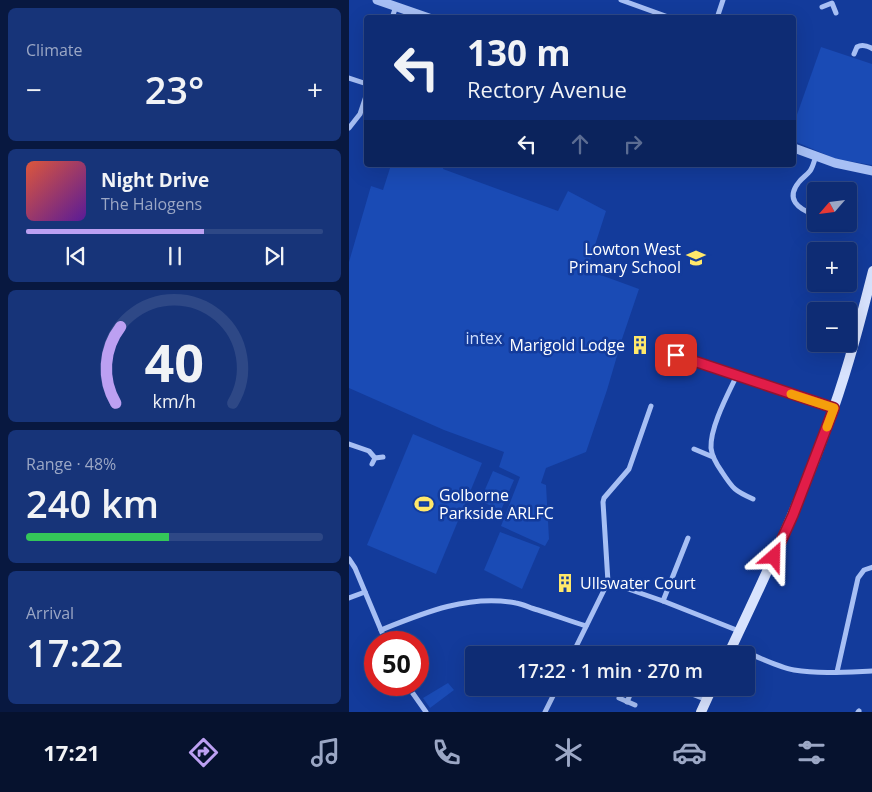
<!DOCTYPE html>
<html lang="en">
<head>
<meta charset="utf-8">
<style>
  :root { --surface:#0e2c74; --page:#173479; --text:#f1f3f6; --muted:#9ba7c5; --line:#2e4886; --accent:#bca0f2 }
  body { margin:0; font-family:"Open Sans",sans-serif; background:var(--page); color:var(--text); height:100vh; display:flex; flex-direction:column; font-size:19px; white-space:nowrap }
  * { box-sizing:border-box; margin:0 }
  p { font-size:16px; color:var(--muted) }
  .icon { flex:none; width:28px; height:28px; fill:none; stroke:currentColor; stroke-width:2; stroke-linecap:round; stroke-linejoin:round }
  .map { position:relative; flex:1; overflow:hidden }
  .sheet { display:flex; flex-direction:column; gap:8px; padding:8px; background:#081840; width:349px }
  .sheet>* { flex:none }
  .banner { position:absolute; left:15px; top:15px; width:432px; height:152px; border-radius:5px; box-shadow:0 5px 20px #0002,0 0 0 1px var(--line); background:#0e2c74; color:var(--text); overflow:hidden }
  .needle { width:32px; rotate:242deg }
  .fabs { position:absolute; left:458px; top:182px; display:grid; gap:10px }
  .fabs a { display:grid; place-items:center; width:50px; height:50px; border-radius:5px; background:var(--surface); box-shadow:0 5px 20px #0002,0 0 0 1px var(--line); font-size:25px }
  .speed { position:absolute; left:15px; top:631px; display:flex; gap:10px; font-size:25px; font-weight:700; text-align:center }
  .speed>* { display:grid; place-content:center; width:65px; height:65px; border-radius:50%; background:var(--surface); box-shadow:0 5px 20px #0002,0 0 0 1px var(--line); line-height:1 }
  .speed .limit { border:8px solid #d22; background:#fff; color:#111 }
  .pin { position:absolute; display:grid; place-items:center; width:42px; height:42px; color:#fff; margin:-21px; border-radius:10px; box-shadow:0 2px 8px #0006 }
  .me { position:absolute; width:55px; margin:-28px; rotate:25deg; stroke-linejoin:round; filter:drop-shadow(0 0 4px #0008) }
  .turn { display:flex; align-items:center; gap:18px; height:105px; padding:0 20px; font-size:22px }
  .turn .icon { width:65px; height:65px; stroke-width:2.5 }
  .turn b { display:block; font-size:35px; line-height:42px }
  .lanes { display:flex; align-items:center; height:48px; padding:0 20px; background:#0003; justify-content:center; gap:25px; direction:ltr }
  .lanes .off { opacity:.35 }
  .big { font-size:38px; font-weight:600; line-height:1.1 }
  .sheet .widget { flex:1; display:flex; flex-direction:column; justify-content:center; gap:8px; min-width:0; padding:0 18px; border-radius:8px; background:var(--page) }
  .sheet .dial { align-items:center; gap:0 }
  .dial svg { height:130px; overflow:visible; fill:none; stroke:var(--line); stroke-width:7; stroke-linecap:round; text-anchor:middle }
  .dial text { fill:var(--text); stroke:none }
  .song { display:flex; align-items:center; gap:15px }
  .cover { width:60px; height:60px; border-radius:8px; background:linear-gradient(135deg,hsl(10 70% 55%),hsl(270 70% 35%)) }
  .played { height:5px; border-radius:2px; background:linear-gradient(90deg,var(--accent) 60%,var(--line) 60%) }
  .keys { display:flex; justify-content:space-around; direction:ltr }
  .heat { display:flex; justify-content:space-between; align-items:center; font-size:28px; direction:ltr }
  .charge { height:8px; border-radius:4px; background:linear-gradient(90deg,#34c759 48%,var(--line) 0) }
  .trip { position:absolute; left:116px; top:646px; width:290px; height:50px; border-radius:5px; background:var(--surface); box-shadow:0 5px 20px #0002,0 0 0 1px var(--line); font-weight:600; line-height:50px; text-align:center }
  .tabs { display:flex; height:80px; justify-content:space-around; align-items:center; background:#06122e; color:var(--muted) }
  .tabs .icon { width:35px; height:35px }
  .tabs .on { color:var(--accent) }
  .tabs b { font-size:22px; color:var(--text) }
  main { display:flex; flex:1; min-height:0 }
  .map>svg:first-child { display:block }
  .green { fill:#1a4bb5 }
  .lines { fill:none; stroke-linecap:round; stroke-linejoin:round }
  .minor { stroke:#a7bff4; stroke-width:5 }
  .tertiary { stroke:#a7bff4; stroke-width:9 }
  .secondary { stroke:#d7e2fd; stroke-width:10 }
  .route-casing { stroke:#92132f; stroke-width:12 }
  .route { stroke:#e11d48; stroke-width:9 }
  .slow { stroke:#f59e0b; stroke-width:9 }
  .labels { text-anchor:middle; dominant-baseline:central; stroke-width:5; stroke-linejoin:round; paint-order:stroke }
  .poi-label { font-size:16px; fill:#fff; stroke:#133b9b; text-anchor:end }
  .park-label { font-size:16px; fill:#cfdefd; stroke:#133b9b }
</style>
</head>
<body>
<main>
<section class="sheet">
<div class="widget"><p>Climate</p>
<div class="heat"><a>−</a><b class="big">23°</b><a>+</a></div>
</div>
<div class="widget">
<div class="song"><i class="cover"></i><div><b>Night Drive</b><p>The Halogens</p></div></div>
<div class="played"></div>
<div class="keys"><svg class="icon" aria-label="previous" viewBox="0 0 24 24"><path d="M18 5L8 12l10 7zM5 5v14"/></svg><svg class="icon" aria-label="pause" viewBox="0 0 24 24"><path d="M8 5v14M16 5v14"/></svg><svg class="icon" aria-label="next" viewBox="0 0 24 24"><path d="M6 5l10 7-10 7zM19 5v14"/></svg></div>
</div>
<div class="widget dial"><svg viewBox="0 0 100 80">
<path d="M14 69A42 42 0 1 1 86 69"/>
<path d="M14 69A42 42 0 0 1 17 22" stroke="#bca0f2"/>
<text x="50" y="56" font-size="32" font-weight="700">40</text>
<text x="50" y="72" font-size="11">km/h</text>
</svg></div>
<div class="widget"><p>Range · 48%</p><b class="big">240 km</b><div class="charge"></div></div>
<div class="widget"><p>Arrival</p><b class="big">17:22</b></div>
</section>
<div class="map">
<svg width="524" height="712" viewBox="0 0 524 712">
  <rect width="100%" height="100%" fill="#133b9b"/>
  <g class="green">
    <polygon points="472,47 523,64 523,165 487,159 445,141 445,123"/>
    <polygon points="42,165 95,165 94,169 209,211 219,191 257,211 238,270 290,289 273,339 258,390 237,452 197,468 192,483 197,485 200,539 196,546 152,526 171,477 150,467 155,452 95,430 0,388 0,262 22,186 34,190"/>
    <polygon points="64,434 133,463 87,574 18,545"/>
    <polygon points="144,471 165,480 152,510 131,501"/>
    <polygon points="151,532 191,547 173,589 135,570"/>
    <polygon points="99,683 105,690 81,708 74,698"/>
  </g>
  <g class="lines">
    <g class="minor">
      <polyline points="272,0 322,18"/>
      <polyline points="473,7 483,3 487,13"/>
      <polyline points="43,18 47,6"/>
      <polyline points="368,18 374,0"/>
      <path d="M505,54l3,-7c5,-3 11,-1 16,2"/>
      <polyline points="0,78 18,84"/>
      <polyline points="0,128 11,114 18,93"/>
      <path d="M466,215c-17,-6 -30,-16 -16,-33 3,-4 8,-7 11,-11 3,-4 4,-10 6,-15"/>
      <polyline points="327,355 485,408"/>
      <path d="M388,375c-9,19 -27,52 -26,73 1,9 6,17 11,24 11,17 13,19 31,27"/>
      <polyline points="0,444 20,451 26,458"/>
      <polyline points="345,449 364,457"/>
      <polyline points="23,464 26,458 34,457"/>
      <polyline points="0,559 6,568 37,642"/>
      <polyline points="259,582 314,601 390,631"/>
      <polyline points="0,598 16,592"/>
      <polyline points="314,601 339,538"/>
      <path d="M32,630c42,-17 88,-36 135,-27 7,1 14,5 22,7 16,5 32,11 48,16"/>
      <path d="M383,646c18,7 44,21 62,24 25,4 53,2 79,1"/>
      <polyline points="223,655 259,582 254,502 255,498 280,469 302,406"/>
      <polyline points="488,672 509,578 515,570 524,567"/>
      <polyline points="58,685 77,712"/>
      <polyline points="328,688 358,700"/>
      <polyline points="270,698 286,705"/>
      <polyline points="278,702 284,688"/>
      <polyline points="196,712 208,688"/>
      <polyline points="509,712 510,711"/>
    </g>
    <g class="tertiary">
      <polyline points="28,0 80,18"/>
      <polyline points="445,148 486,163 524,171"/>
    </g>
    <g class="secondary">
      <path d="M379,655c38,-80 76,-161 105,-245 16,-45 28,-92 40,-139"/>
      <polyline points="352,712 363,688"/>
    </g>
  </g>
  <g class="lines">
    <g class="route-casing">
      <polyline id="route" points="327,355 485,408 444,515 425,557"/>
    </g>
    <use href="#route" class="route"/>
    <polyline class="slow" points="442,394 485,408 478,427"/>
  </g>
  <defs>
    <g id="school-bare" transform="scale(1.5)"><path d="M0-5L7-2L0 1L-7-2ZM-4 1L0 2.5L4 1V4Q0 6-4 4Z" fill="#ffe86a" stroke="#133b9b" stroke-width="2.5" paint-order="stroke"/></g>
    <g id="building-bare" transform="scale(1.5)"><path d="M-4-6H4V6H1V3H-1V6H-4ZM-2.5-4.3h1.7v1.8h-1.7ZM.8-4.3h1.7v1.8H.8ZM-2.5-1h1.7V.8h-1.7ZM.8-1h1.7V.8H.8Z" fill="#ffe86a" stroke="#133b9b" stroke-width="2.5" paint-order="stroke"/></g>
    <g id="stadium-bare" transform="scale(1.5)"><path d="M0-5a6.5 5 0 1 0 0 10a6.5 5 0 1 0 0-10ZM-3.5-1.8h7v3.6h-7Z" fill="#ffe86a" stroke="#133b9b" stroke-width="2.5" paint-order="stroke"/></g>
  </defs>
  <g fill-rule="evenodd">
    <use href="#school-bare" x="347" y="258"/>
    <use href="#building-bare" x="291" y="345"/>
    <use href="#stadium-bare" x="75" y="504"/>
    <use href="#building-bare" x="216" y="583"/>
  </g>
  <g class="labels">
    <g class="poi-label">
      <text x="332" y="249">Lowton West<tspan x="332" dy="18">Primary School</tspan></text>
      <text x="276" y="345">Marigold Lodge</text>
      <text x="90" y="495" text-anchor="start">Golborne<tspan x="90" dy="18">Parkside ARLFC</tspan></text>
      <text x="231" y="583" text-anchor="start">Ullswater Court</text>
    </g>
    <g class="park-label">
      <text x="135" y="338">intex</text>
    </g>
  </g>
</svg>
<div class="fabs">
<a><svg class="needle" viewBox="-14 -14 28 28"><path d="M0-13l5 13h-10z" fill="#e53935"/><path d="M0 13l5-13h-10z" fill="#9ba7c5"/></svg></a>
<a>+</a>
<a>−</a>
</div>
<div class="speed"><div class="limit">50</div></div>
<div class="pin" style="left:327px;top:355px;background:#d93025"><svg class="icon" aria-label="arrive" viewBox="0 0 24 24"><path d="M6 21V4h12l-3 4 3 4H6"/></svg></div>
<svg class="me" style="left:425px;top:557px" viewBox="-20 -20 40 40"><path d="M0-17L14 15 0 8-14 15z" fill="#e11d48" stroke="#fff" stroke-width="4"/></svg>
<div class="trip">17:22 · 1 min · 270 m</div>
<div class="banner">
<div class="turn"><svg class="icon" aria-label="left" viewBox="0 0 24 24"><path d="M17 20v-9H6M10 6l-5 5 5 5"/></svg><div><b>130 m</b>Rectory Avenue</div></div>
<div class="lanes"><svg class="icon" aria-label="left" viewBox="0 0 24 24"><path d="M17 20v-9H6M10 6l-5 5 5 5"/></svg><svg class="icon off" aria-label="ahead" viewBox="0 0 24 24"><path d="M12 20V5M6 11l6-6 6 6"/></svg><svg class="icon off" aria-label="right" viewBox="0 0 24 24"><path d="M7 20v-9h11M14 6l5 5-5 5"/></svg></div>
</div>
</div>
</main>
<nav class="tabs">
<b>17:21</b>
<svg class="icon on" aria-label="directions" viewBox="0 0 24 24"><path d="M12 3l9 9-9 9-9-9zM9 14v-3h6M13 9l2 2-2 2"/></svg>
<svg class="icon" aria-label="music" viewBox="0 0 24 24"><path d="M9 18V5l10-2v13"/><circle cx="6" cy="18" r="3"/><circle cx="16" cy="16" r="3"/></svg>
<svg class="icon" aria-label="phone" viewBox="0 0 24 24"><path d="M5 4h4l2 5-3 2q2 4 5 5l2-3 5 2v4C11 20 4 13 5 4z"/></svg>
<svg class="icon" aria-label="climate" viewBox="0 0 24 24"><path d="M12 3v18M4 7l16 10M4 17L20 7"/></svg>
<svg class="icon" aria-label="car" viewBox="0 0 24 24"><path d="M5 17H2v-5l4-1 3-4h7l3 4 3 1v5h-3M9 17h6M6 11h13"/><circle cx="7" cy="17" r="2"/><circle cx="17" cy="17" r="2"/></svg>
<svg class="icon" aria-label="filters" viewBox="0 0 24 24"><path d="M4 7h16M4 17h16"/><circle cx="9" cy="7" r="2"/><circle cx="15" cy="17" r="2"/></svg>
</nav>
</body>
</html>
